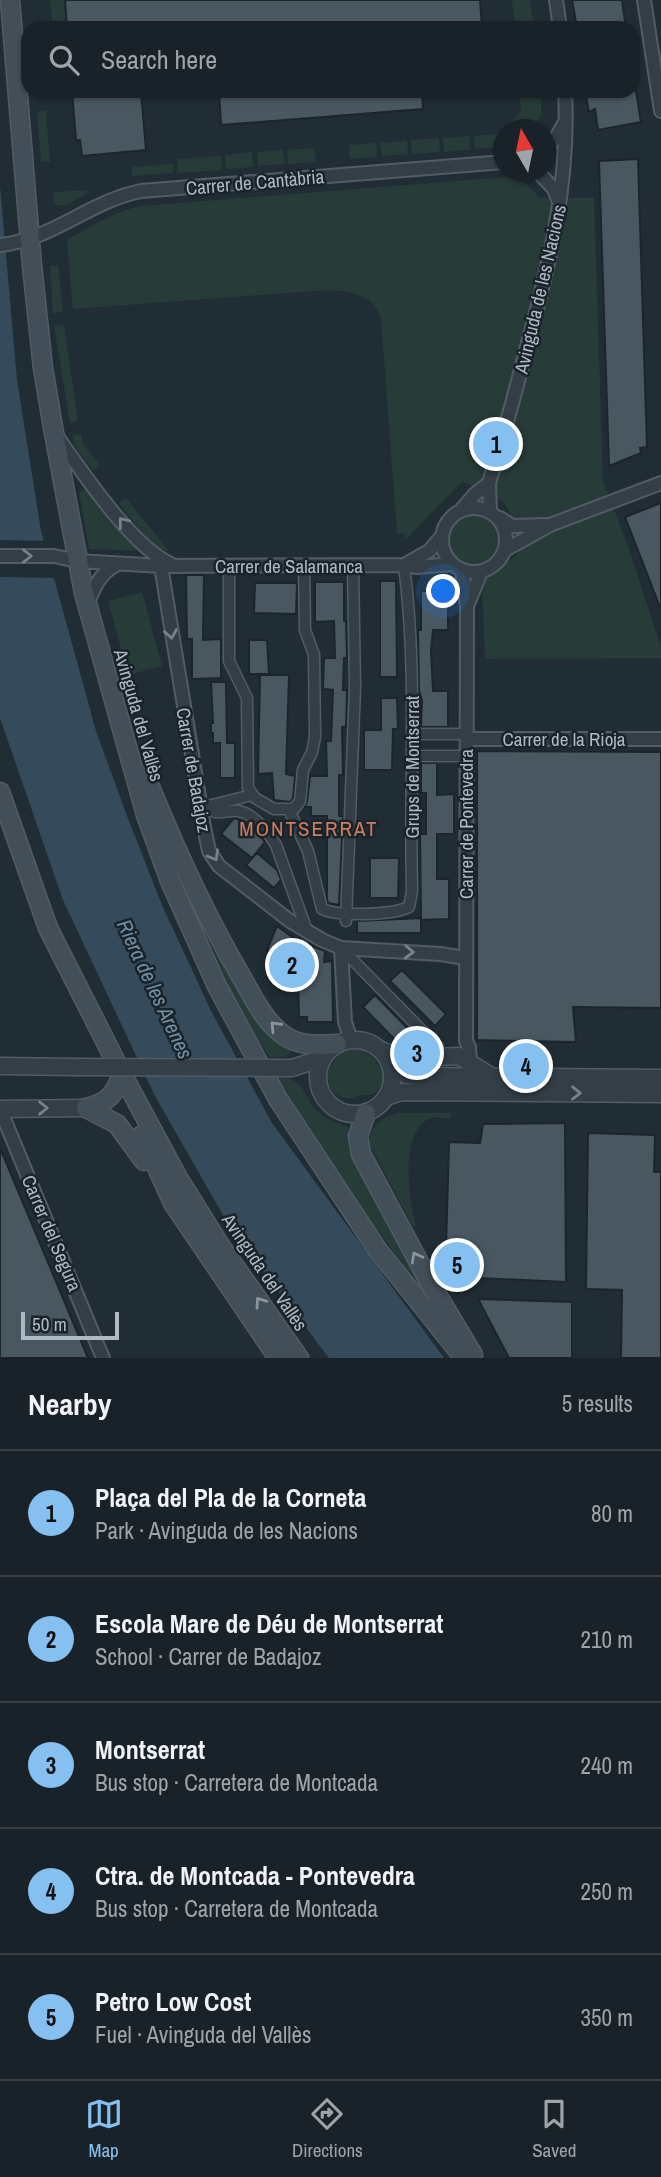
<!DOCTYPE html>
<html lang="en">
<head>
<meta charset="utf-8">
<style>
	body { margin:0; font-family:"Archivo Narrow",sans-serif; background:#262f34; color:#f1f3f6 }
	.compass { position:absolute; left:493px; top:119px; width:63px; height:63px; border-radius:50%; background:#192228; box-shadow:0 2px 5px #0004; rotate:351deg }
	.scale { position:absolute; left:21px; bottom:18px; width:98px; box-sizing:border-box; padding-left:7px; border:4px solid #aeb9c3; border-top:0; font-size:19px; line-height:24px; white-space:nowrap; color:#aeb9c3; -webkit-text-stroke:5px #1a232a; paint-order:stroke }
	.you { position:absolute; left:444px; top:592px; width:24px; height:24px; margin:-18px; border:5px solid #fff; border-radius:50%; background:#1a73e8; box-shadow:0 0 0 10px #1a73e833 }
	.badge { display:grid; place-items:center; width:46px; height:46px; border-radius:50%; background:#85c0f0; color:#111; font-size:23px; font-weight:700 }
	.pin { position:absolute; translate:-50% -50%; border:4px solid #fff; box-shadow:0 2px 7px #0006 }
	.list { margin:0; padding:0; list-style:none }
	h2 { display:flex; justify-content:space-between; align-items:center; height:91px; margin:0; padding:0 28px; font-size:30px }
	h2 small { font-size:23px; font-weight:400; color:#9fa4a8 }
	.list li { display:grid; grid-template-columns:46px 1fr auto; gap:21px; align-items:center; box-sizing:border-box; height:126px; padding:0 28px; border-top:2px solid #373f45 }
	.list b { display:block; font-size:26px; white-space:nowrap }
	.list p { margin:0; font-size:23px; white-space:nowrap; color:#9fa4a8 }
	.list em { font-size:23px; font-style:normal; color:#9fa4a8 }
	.icon { flex:none; width:38px; height:38px; fill:none; stroke:currentColor; stroke-width:2; stroke-linecap:round; stroke-linejoin:round }
	.map { position:relative; flex:none; width:661px; height:1358px; overflow:hidden }
	.search { position:absolute; background:#192228; box-shadow:0 2px 5px #0004; left:21px; right:21px; top:21px; height:77px; display:flex; align-items:center; gap:18px; box-sizing:border-box; padding:0 24px; border-radius:21px; color:#9fa4a8; font-size:26px }
	.sheet { height:721px; background:#192228 }
	nav { display:flex; justify-content:space-around; align-items:center; box-sizing:border-box; height:98px; border-top:2px solid #373f45; background:#192228; font-size:19px; color:#9fa4a8 }
	nav a { display:grid; justify-items:center; gap:4px }
	nav .on { color:#85c0f0 }
	.map>svg:first-child { display:block }
	.green { fill:#273b38 }
	.water { fill:#354b5b }
	.pier { fill:#212d35 }
	.building { fill:#495761; stroke:#1c252c; stroke-width:2 }
	.lines { fill:none; stroke-linecap:round; stroke-linejoin:round }
	.pedestrian-casing { stroke:#515c64; stroke-width:13 }
	.minor-casing { stroke:#515c64; stroke-width:16 }
	.tertiary-casing { stroke:#515c64; stroke-width:19 }
	.secondary-casing { stroke:#515c64; stroke-width:21 }
	.pedestrian { stroke:#343e46; stroke-width:10 }
	.minor { stroke:#343e46; stroke-width:12 }
	.tertiary { stroke:#343e46; stroke-width:16 }
	.secondary { stroke:#424e58; stroke-width:18 }
	.tertiary-bridge-casing { stroke:#515c64; stroke-width:19; stroke-linecap:butt }
	.tertiary-bridge { stroke:#343e46; stroke-width:16 }
	.oneway { stroke:#77828b }
	.oneway2 { stroke:#88949e }
	.labels { text-anchor:middle; dominant-baseline:central; stroke-width:5; stroke-linejoin:round; paint-order:stroke }
	.street-label { font-size:19px; fill:#aeb9c3; stroke:#1a232a }
	.neighbourhood-label { font-size:21px; letter-spacing:2px; fill:#cc7d60; stroke:#1a232a }
	.water-label { font-size:21px; font-style:italic; fill:#708fa5; stroke:#1a232a }
</style>
</head>
<body>
<div class="map">
<svg width="661" height="1358" viewBox="0 0 661 1358">
	<rect width="100%" height="100%" fill="#212d35"/>
	<path class="green" d="M50 0H65L67 28H53Z
		M512 0H530L534 28H515Z
		M519 91H541V115L530 129H507L506 127 521 111Z
		M40 111H46L50 162H41L37 114Z
		M502 133 503 147 475 149 474 136Z
		M469 136 470 150 444 152 443 138Z
		M439 138 440 152 412 154 411 140Z
		M407 141 408 154 382 156 380 143Z
		M376 143 377 157 350 159 349 145Z
		M314 148 316 162 288 164 287 150Z
		M283 150 285 164 258 166 257 152Z
		M252 152 253 167 226 169 225 155Z
		M221 156 222 170 178 173 177 159Z
		M173 164V173L132 176V167Z
		M518 176 540 198H594L603 481 629 549 661 647V658L485 659 482 582 518 554C511 503 511 500 462 482L405 540V534H397L381 318C372 293 351 292 328 290L73 309 67 240C91 226 113 212 141 206Z
		M87 190 88 193 67 205H55L53 193 56 192Z
		M58 265 63 312 53 313 50 266Z
		M64 325 78 421 70 423 54 326Z
		M81 434 83 444 100 465 93 471 76 448 72 435Z
		M89 488 138 549 139 551 89 549 79 492Z
		M126 498 170 552 153 547 119 503Z
		M449 539a26 26 0 1 1 52 0a26 26 0 1 1-52 0Z
		M142 592 162 666 128 675 108 601Z
		M199 917 213 941 293 1049 286 1057H270C238 1016 220 963 199 917Z
		M354 1049C380 1051 394 1087 371 1095 368 1096 364 1095 360 1095 355 1096 351 1100 345 1098 316 1092 327 1052 354 1049Z
		M277 1074C311 1084 299 1092 317 1111 326 1120 337 1122 348 1127L350 1147 354 1148 437 1309C379 1233 322 1158 277 1074Z
		M397 1113H453L449 1119C444 1118 437 1117 432 1118 398 1127 409 1203 416 1226L413 1227 370 1145C369 1127 380 1118 397 1113Z"/>
	<path class="water" d="M0 186 17 380 41 531 96 731 127 816 162 905 211 1011 272 1123 444 1358H329L231 1229 155 1096 63 900 0 718Z"/>
	<path class="pier" d="M0 540 48 541 59 578 0 577Z"/>
	<path class="building" d="M65 0H480L482 28H67Z
		M572 0H622L626 28H577Z
		M72 91H141L146 150 82 156 80 140H76Z
		M219 91H422L423 109 221 125Z
		M585 91H636L641 122 598 130 595 109 589 112Z
		M638 159 647 447 640 448 641 453 609 466 599 161Z
		M661 503V607H660L625 517Z
		M186 575H204L203 640 221 639V678L192 679V639H187Z
		M380 581H396L397 677H380Z
		M315 582H344V621H346L347 658H344L343 690H347L346 727H342L343 775H339V816H343L339 905 328 903 327 899V816H311V807H305L307 802 310 776H327L326 741H331L333 690 323 689 324 658H335L334 621 315 622Z
		M255 583H297L296 614 254 613Z
		M421 591H448V630H433L431 650 433 691H448V727H421L422 700 419 691 418 630H421Z
		M249 640H267L269 674H249Z
		M260 675H289L286 774 295 776 293 798 290 802 274 800 272 773 258 774Z
		M211 682H226L227 743H235V778H220V743H213V733H211V723H213Z
		M381 698H397L398 729H393L392 770H364V730H381Z
		M477 751 661 752V1008L573 1007 576 1042 477 1040Z
		M421 763H437V795L454 794V834H437V879H449V919L421 920V933H357V921L421 918 420 834H426V793H421Z
		M234 818 251 825 265 842 252 858 221 834Z
		M257 853 277 870 281 880 274 888 246 865Z
		M370 858H399L398 898H370Z
		M277 926 295 939 325 951 324 962 332 961 333 1022H307V1017H299L298 976 279 969 284 957 267 950Z
		M402 970 446 1014 435 1026 390 981Z
		M375 995 419 1040 411 1047H402L363 1007Z
		M565 1123 566 1282 478 1278V1251L446 1248 449 1142 480 1143 483 1124Z
		M588 1133 655 1135 654 1172H661V1358H621L622 1290 586 1289Z
		M0 1148 88 1358H0Z
		M478 1299 572 1302V1358H509Z"/>
	<g class="lines">
		<g class="pedestrian-casing">
			<path id="pedestrian" d="M229 566V661L247 698 248 788 255 798 274 809H294L300 801 303 770 312 752 315 737 314 655 305 630 304 566
				M412 734H467
				M413 756H466
				M211 805 215 812C223 813 230 810 238 811 255 814 268 832 276 845L307 931
				M208 806 252 795
				M289 810 308 851 322 909C340 917 392 915 409 907L412 891C409 782 418 673 404 565
				M346 921 355 687 353 566
				M341 948 438 1047"/>
		</g>
		<g class="minor-casing">
			<path id="minor" d="M556 0 560 28
				M644 0 661 111
				M546 148 556 138 565 122
				M538 172 554 189 559 202
				M0 245C52 240 90 201 141 191L504 162
				M58 438C83 473 133 548 171 564
				M442 540a32 32 0 1 1 64 0a32 32 0 1 1-64 0Z
				M462 509 475 494 489 483
				M490 511 489 483C502 441 514 398 525 354 549 266 570 184 565 91
				M500 518 512 526 546 525
				M505 550 550 525 661 483
				M0 556H54L78 561 161 566 404 565 417 567 452 564
				M404 565 429 551 442 536
				M161 566 204 827 209 851 219 866 290 921 322 940 341 948 440 954 466 958
				M462 570 467 606 466 1041 469 1047 470 1062
				M87 605C94 588 99 574 116 565
				M467 606 481 572
				M467 739H661
				M341 948 345 1022 351 1040
				M0 1109 103 1358"/>
		</g>
		<g class="tertiary-casing">
			<path id="tertiary" d="M318 1077a37 37 0 1 1 74 0a37 37 0 1 1-74 0Z
				M381 1050 398 1057 409 1058 459 1056 491 1076
				M0 1066 77 1067
				M391 1066 406 1075 417 1076 661 1078
				M292 1068 323 1058
				M386 1097 402 1092 661 1094
				M0 1109 86 1108"/>
		</g>
		<g class="secondary-casing">
			<path id="secondary" d="M10 0 32 266 43 368 54 433 84 593 146 815 170 881 217 986 278 1099 377 1249 464 1358
				M141 776 150 787C177 853 205 915 241 976 253 997 265 1023 285 1036 302 1047 319 1045 337 1044
				M0 792 48 928 122 1074 178 1178 221 1247 299 1358
				M86 1108 117 1124 144 1161
				M86 1108C108 1103 115 1094 122 1074
				M366 1113 358 1136 361 1154 430 1283 473 1355
				M142 1135 173 1203 278 1358"/>
		</g>
		<use href="#pedestrian" class="pedestrian"/>
		<use href="#minor" class="minor"/>
		<use href="#tertiary" class="tertiary"/>
		<use href="#secondary" class="secondary"/>
		<g class="tertiary-bridge-casing">
			<path id="tertiary-bridge" d="M77 1067 292 1068"/>
		</g>
		<use href="#tertiary-bridge" class="tertiary-bridge"/>
	</g>
	<defs><path id="oneway-chevron" d="M-2-3.5L2.5 0L-2 3.5" fill="none" stroke-width="1.6" stroke-linecap="round" stroke-linejoin="round" transform="scale(1.75)"/></defs>
	<g class="oneway">
		<use href="#oneway-chevron" transform="translate(123 522) rotate(-128)"/>
		<use href="#oneway-chevron" transform="translate(27 556)"/>
		<use href="#oneway-chevron" transform="translate(171 634) rotate(80)"/>
		<use href="#oneway-chevron" transform="translate(214 856) rotate(60)"/>
		<use href="#oneway-chevron" transform="translate(409 952) rotate(2)"/>
		<use href="#oneway-chevron" transform="translate(576 1093) rotate(1)"/>
		<use href="#oneway-chevron" transform="translate(43 1108)"/>
	</g>
	<g class="oneway2">
		<use href="#oneway-chevron" transform="translate(275 1026) rotate(-134)"/>
		<use href="#oneway-chevron" transform="translate(416 1257) rotate(-118)"/>
		<use href="#oneway-chevron" transform="translate(260 1302) rotate(-125)"/>
	</g>
	<g class="labels">
		<g class="street-label">
			<text transform="translate(255 182) rotate(-5)">Carrer de Cantàbria</text>
			<text transform="translate(540 289) rotate(-77)">Avinguda de les Nacions</text>
			<text x="289" y="566">Carrer de Salamanca</text>
			<text transform="translate(139 715) rotate(74)">Avinguda del Vallès</text>
			<text x="564" y="739">Carrer de la Rioja</text>
			<text transform="translate(412 767) rotate(-90)">Grups de Montserrat</text>
			<text transform="translate(194 770) rotate(80)">Carrer de Badajoz</text>
			<text transform="translate(466 824) rotate(-90)">Carrer de Pontevedra</text>
			<text transform="translate(52 1233) rotate(67)">Carrer del Segura</text>
			<text transform="translate(265 1272) rotate(56)">Avinguda del Vallès</text>
		</g>
		<g class="neighbourhood-label">
			<text x="309" y="828">MONTSERRAT</text>
		</g>
		<g class="water-label">
			<text transform="translate(155 989) rotate(65)">Riera de les Arenes</text>
		</g>
	</g>
</svg>
<svg class="compass" viewBox="-18 -18 36 36"><path d="M0-13l5 13h-10z" fill="#e53935"/><path d="M0 13l5-13h-10z" fill="#9fa4a8"/></svg>
<div class="scale">50 m</div>
<div class="you"></div>
<div class="pin badge" style="left:496px;top:444px">1</div>
<div class="pin badge" style="left:292px;top:965px">2</div>
<div class="pin badge" style="left:417px;top:1053px">3</div>
<div class="pin badge" style="left:526px;top:1066px">4</div>
<div class="pin badge" style="left:457px;top:1265px">5</div>
<div class="search"><svg class="icon" aria-label="search" viewBox="0 0 24 24"><circle cx="10" cy="10" r="6"/><path d="M15 15l6 6"/></svg>Search here</div>
</div>
<section class="sheet">
<h2>Nearby<small>5 results</small></h2>
<ul class="list">
<li><span class="badge">1</span><div><b>Plaça del Pla de la Corneta</b><p>Park · Avinguda de les Nacions</p></div><em>80 m</em></li>
<li><span class="badge">2</span><div><b>Escola Mare de Déu de Montserrat</b><p>School · Carrer de Badajoz</p></div><em>210 m</em></li>
<li><span class="badge">3</span><div><b>Montserrat</b><p>Bus stop · Carretera de Montcada</p></div><em>240 m</em></li>
<li><span class="badge">4</span><div><b>Ctra. de Montcada - Pontevedra</b><p>Bus stop · Carretera de Montcada</p></div><em>250 m</em></li>
<li><span class="badge">5</span><div><b>Petro Low Cost</b><p>Fuel · Avinguda del Vallès</p></div><em>350 m</em></li>
</ul>
</section>
<nav>
<a class="on"><svg class="icon" aria-label="map" viewBox="0 0 24 24"><path d="M3 6l6-2 6 2 6-2v14l-6 2-6-2-6 2zM9 4v14M15 6v14"/></svg>Map</a>
<a><svg class="icon" aria-label="directions" viewBox="0 0 24 24"><path d="M12 3l9 9-9 9-9-9zM9 14v-3h6M13 9l2 2-2 2"/></svg>Directions</a>
<a><svg class="icon" aria-label="saved" viewBox="0 0 24 24"><path d="M7 4h10v16l-5-4-5 4z"/></svg>Saved</a>
</nav>
</body>
</html>
